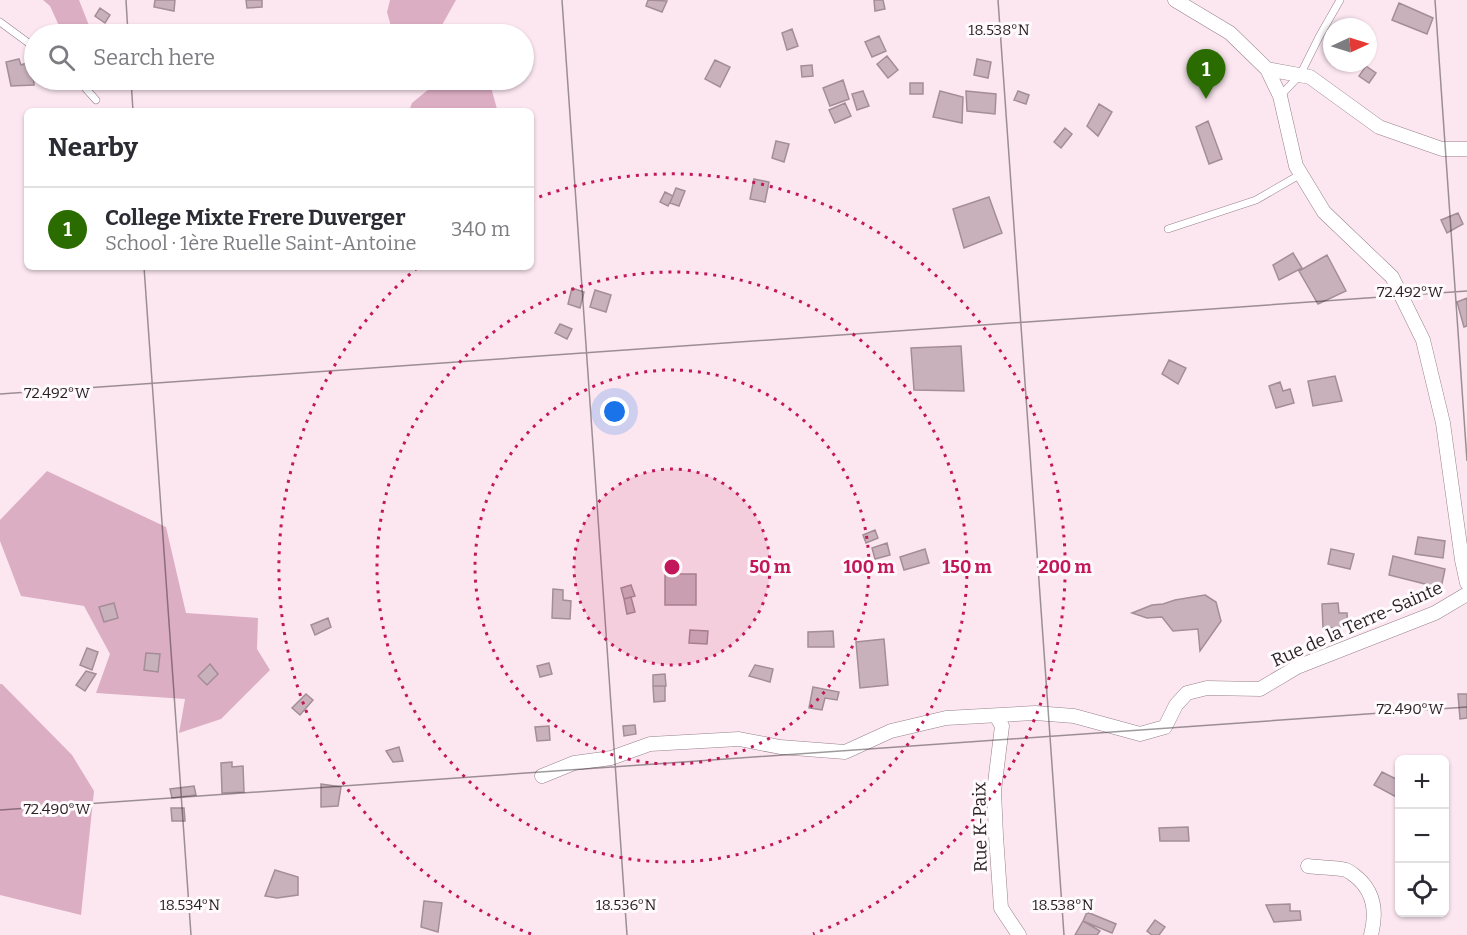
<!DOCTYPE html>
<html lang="en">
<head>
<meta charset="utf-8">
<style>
	body { margin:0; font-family:Bitter,serif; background:#f7f7f7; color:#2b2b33 }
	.controls { position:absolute; right:18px; bottom:18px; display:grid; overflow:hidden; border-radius:9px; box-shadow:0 2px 4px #0004 }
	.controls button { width:54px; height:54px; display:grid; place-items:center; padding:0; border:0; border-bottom:2px solid #e1e1e2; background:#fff; color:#2b2b33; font:30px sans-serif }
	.compass { position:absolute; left:1323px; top:18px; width:54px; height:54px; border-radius:50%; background:#fff; box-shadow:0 2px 4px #0004; rotate:86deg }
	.you { position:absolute; left:615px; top:412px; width:21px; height:21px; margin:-15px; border:4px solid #fff; border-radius:50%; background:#1a73e8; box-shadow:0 0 0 9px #1a73e833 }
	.badge { display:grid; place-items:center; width:39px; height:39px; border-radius:50%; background:#2b6c01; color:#fff; font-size:20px; font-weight:700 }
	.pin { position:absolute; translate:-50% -50px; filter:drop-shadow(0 2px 3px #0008) }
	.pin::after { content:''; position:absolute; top:32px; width:21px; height:18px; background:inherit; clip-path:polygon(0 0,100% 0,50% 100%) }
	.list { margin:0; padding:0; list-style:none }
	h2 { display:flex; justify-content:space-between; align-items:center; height:78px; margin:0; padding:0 24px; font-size:26px }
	h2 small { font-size:20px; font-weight:400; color:#7c7c81 }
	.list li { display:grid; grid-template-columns:39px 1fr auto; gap:18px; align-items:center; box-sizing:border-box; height:84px; padding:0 24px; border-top:2px solid #e1e1e2 }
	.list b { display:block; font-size:22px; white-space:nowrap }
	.list p { margin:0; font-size:20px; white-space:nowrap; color:#7c7c81 }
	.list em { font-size:20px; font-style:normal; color:#7c7c81 }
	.icon { flex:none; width:33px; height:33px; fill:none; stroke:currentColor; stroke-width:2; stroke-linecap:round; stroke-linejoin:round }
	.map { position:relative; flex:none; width:1467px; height:935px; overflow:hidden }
	.search { position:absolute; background:#fff; box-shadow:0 2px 4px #0004; left:24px; top:24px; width:510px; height:66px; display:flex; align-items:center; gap:15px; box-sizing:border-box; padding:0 21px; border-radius:33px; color:#7c7c81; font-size:22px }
	.panel { position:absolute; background:#fff; box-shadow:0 2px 4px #0004; left:24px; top:108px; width:510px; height:162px; border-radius:9px }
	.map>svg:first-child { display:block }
	.forest { fill:#dcaec4 }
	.building { fill:#c9b1bc; stroke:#a48d97; stroke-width:1.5 }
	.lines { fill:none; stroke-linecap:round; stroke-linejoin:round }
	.lane-casing { stroke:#97808b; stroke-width:8 }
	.street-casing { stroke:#97808b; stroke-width:15 }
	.lane { stroke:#fff; stroke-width:7 }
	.street { stroke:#fff; stroke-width:14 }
	.ticks { fill:none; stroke:#281f23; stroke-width:1.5; stroke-opacity:0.45 }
	.ring { fill:none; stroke:#c2185b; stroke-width:3; stroke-dasharray:3 6 }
	.labels { text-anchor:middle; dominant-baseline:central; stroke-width:6; stroke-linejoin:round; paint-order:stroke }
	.street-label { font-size:18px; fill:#281f23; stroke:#fffafc }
	.ticks-label { font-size:15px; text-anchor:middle; fill:#281f23; stroke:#fffafc; stroke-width:6; stroke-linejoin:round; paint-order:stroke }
	.centre { fill:#c2185b; stroke:#fffafc; stroke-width:3 }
	.ring-label { font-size:18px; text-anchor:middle; font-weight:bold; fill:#c2185b; stroke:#fffafc; stroke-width:6; stroke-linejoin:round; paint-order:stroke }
</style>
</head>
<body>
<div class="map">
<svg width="1467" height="935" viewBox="0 0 1467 935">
	<rect width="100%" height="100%" fill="#fce7f1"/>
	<path class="forest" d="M43 0H79L90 28 80 34H72L60 28 50 6Z
		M390 0H456L437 34H393L387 12Z
		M437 80H489L497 109H470L469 111H409L412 103 435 84Z
		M47 471 166 527 186 613 258 618 257 649 270 670 221 719 179 733 185 699 96 693 110 654 84 606 21 596 0 541V520Z
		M0 684H2L72 755 94 791 81 915 0 895Z"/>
	<path class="building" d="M155 0H175L174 11 154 7Z
		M246 0H262V7L247 8Z
		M648 0 667 1 662 12 646 6Z
		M874 0H883L885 9 875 11Z
		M1399 3 1433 18 1427 34 1392 20Z
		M100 8 110 15 105 23 95 16Z
		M792 29 798 46 787 50 782 33Z
		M879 36 886 51 872 57 865 42Z
		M887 56 898 70 888 78 877 64Z
		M19 59 21 65 32 61 34 85 11 86 6 62Z
		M977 59 991 62 988 78 974 75Z
		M715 60 730 67 720 87 705 79Z
		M812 65 813 76 802 77 801 66Z
		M1366 66 1376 73 1369 83 1359 76Z
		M843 80 849 99 830 106 823 88Z
		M910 83H923V94H910Z
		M863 91 869 106 857 110 852 94Z
		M940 91 963 97 962 123 933 117Z
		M966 91 996 94 995 114 967 111Z
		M1018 91 1029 95 1026 104 1014 100Z
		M845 103 851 116 835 123 829 110Z
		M1099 104 1112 112 1098 136 1087 126Z
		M1208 121 1222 159 1209 164 1196 127Z
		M1065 128 1072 134 1061 148 1054 142Z
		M776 141 789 144 784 162 772 158Z
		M754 179 769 182 765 202 750 199Z
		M676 188 685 191 679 206 670 203Z
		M665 192 673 196 668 206 660 202Z
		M989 197 1002 233 964 248 953 209Z
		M1458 213 1463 224 1447 233 1441 220Z
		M1293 253 1302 268 1279 280 1273 265Z
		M1327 255 1346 291 1318 304 1299 271Z
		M572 288 584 292 580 308 568 304Z
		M595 290 611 295 606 312 590 307Z
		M1467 298V326L1464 327 1457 302Z
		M560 324 572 329 567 339 555 333Z
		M961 346 964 391 914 390 911 348Z
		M1169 360 1186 368 1178 384 1162 374Z
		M1335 376 1342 401 1313 406 1308 381Z
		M1280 382 1283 391 1290 389 1294 403 1276 408 1269 386Z
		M875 530 878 538 866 543 863 535Z
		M1418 537 1445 541 1443 558 1415 554Z
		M887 543 890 555 875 559 872 548Z
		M925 549 929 563 904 570 900 557Z
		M1331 549 1354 554 1350 569 1328 564Z
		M1393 556 1445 569 1441 588 1389 575Z
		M665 574H696V605H665Z
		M631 585 635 596 624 599 621 588Z
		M553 589 563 590V600L571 601 570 619 552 618Z
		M1205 595 1216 602 1221 621 1200 651 1198 629 1173 631 1162 617 1147 618 1132 613 1152 605 1163 604 1175 600Z
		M631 597 635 612 627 614 624 599Z
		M114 603 118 618 104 622 99 607Z
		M1338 603 1339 613H1347L1348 627 1323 628 1322 604Z
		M328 618 331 627 315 635 311 625Z
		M690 630 708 631 707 644 689 643Z
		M833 631 834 647H808V632Z
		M884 639 888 685 860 688 856 642Z
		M87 648 98 652 92 670 80 665Z
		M146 653 160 654 158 672 144 670Z
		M549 663 552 674 540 677 537 666Z
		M210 664 218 674 207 685 198 676Z
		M755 665 773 669 770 682 749 676Z
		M86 671 96 674 85 691 76 685Z
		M665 674 666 686H653V675Z
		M653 686H665V701L654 702Z
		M813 687 839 692 837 700 825 698 822 710 809 708Z
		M306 694 313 700 300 715 292 708Z
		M1458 694H1467V718L1460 719Z
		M635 725 636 734 624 736 623 726Z
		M549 726 550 740 537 741 535 727Z
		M399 747 403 761 393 762 386 751Z
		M232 762V767L243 766 244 792 222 793 221 763Z
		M1382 772 1400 781V799L1374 785Z
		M321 784 341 787 338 806 321 807Z
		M194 786 196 795 172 798 170 789Z
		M171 808H184L185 821H172Z
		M1188 827 1189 841H1160L1159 828Z
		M275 870 298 877V895L277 898 265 896Z
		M424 901 442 903 438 932 421 927Z
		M1290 904V911H1300L1301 920 1274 922 1266 905Z
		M1087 912 1116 924 1112 933 1083 921Z
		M1155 920 1165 927 1159 935H1152L1147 931Z
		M1083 921 1100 931 1097 935H1075Z"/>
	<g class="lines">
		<g class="lane-casing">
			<path id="lane" d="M0 22 34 47
				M78 80 96 100
				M1280 96 1300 75 1319 37 1340 0
				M1168 229 1256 200 1301 174"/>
		</g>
		<g class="street-casing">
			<path id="street" d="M1175 0 1230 33 1267 69 1280 96 1296 166 1324 212 1392 277 1423 340 1443 423 1462 560 1467 583
				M1267 69 1310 77 1379 127 1442 149H1467
				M996 716 1002 726 994 791 996 836 1001 908 1019 935
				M542 776 574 763 611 758 650 744 739 739 780 747 845 752 891 731 946 718 1035 713 1074 716 1140 734 1165 727 1176 705 1187 693 1207 688 1260 689 1297 667 1435 613 1467 594
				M1308 866C1320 868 1334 867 1346 870 1349 871 1351 873 1354 875 1374 890 1377 912 1371 935"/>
		</g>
		<use href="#lane" class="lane"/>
		<use href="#street" class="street"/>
	</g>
	<path class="ticks" d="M126 0 128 34M562 0 627 935M998 0 1064 935M1435 0 1467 461M131 80 133 111M144 267 191 935M0 394 1467 291M0 810 1467 707"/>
	<circle cx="672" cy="567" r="98" fill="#c2185b" fill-opacity=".12"/>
	<g class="ring">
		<circle cx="672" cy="567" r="98"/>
		<circle cx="672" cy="567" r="197"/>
		<circle cx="672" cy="567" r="295"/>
		<path d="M531 934A393 393 0 0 1 417 268M531 200A393 393 0 1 1 813 934"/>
	</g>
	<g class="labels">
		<g class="street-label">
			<text transform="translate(1357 624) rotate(-24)">Rue de la Terre-Sainte</text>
			<text transform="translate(980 827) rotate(-91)">Rue K-Paix</text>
		</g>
	</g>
	<g class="ticks-label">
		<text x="999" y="35">18.538°N</text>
		<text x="1410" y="297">72.492°W</text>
		<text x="57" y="398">72.492°W</text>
		<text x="1410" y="714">72.490°W</text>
		<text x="57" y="814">72.490°W</text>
		<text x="190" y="910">18.534°N</text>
		<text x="626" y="910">18.536°N</text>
		<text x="1063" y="910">18.538°N</text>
	</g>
	<circle cx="672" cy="567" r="9" class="centre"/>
	<g class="ring-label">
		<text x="770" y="573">50 m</text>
		<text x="869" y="573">100 m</text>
		<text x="967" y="573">150 m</text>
		<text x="1065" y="573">200 m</text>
	</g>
</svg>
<div class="controls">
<button>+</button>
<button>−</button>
<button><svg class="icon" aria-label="locate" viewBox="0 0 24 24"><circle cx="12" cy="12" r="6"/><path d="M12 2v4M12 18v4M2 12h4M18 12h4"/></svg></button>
</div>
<svg class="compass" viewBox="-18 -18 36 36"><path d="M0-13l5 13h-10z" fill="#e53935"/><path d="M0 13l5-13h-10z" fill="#7c7c81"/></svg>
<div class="you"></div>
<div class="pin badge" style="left:1206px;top:99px">1</div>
<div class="search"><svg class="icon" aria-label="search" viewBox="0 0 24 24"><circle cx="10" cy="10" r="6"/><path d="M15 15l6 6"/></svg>Search here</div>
<section class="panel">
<h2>Nearby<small></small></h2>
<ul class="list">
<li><span class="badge">1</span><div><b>College Mixte Frere Duverger</b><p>School · 1ère Ruelle Saint-Antoine</p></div><em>340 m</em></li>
</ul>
</section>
</div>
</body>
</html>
